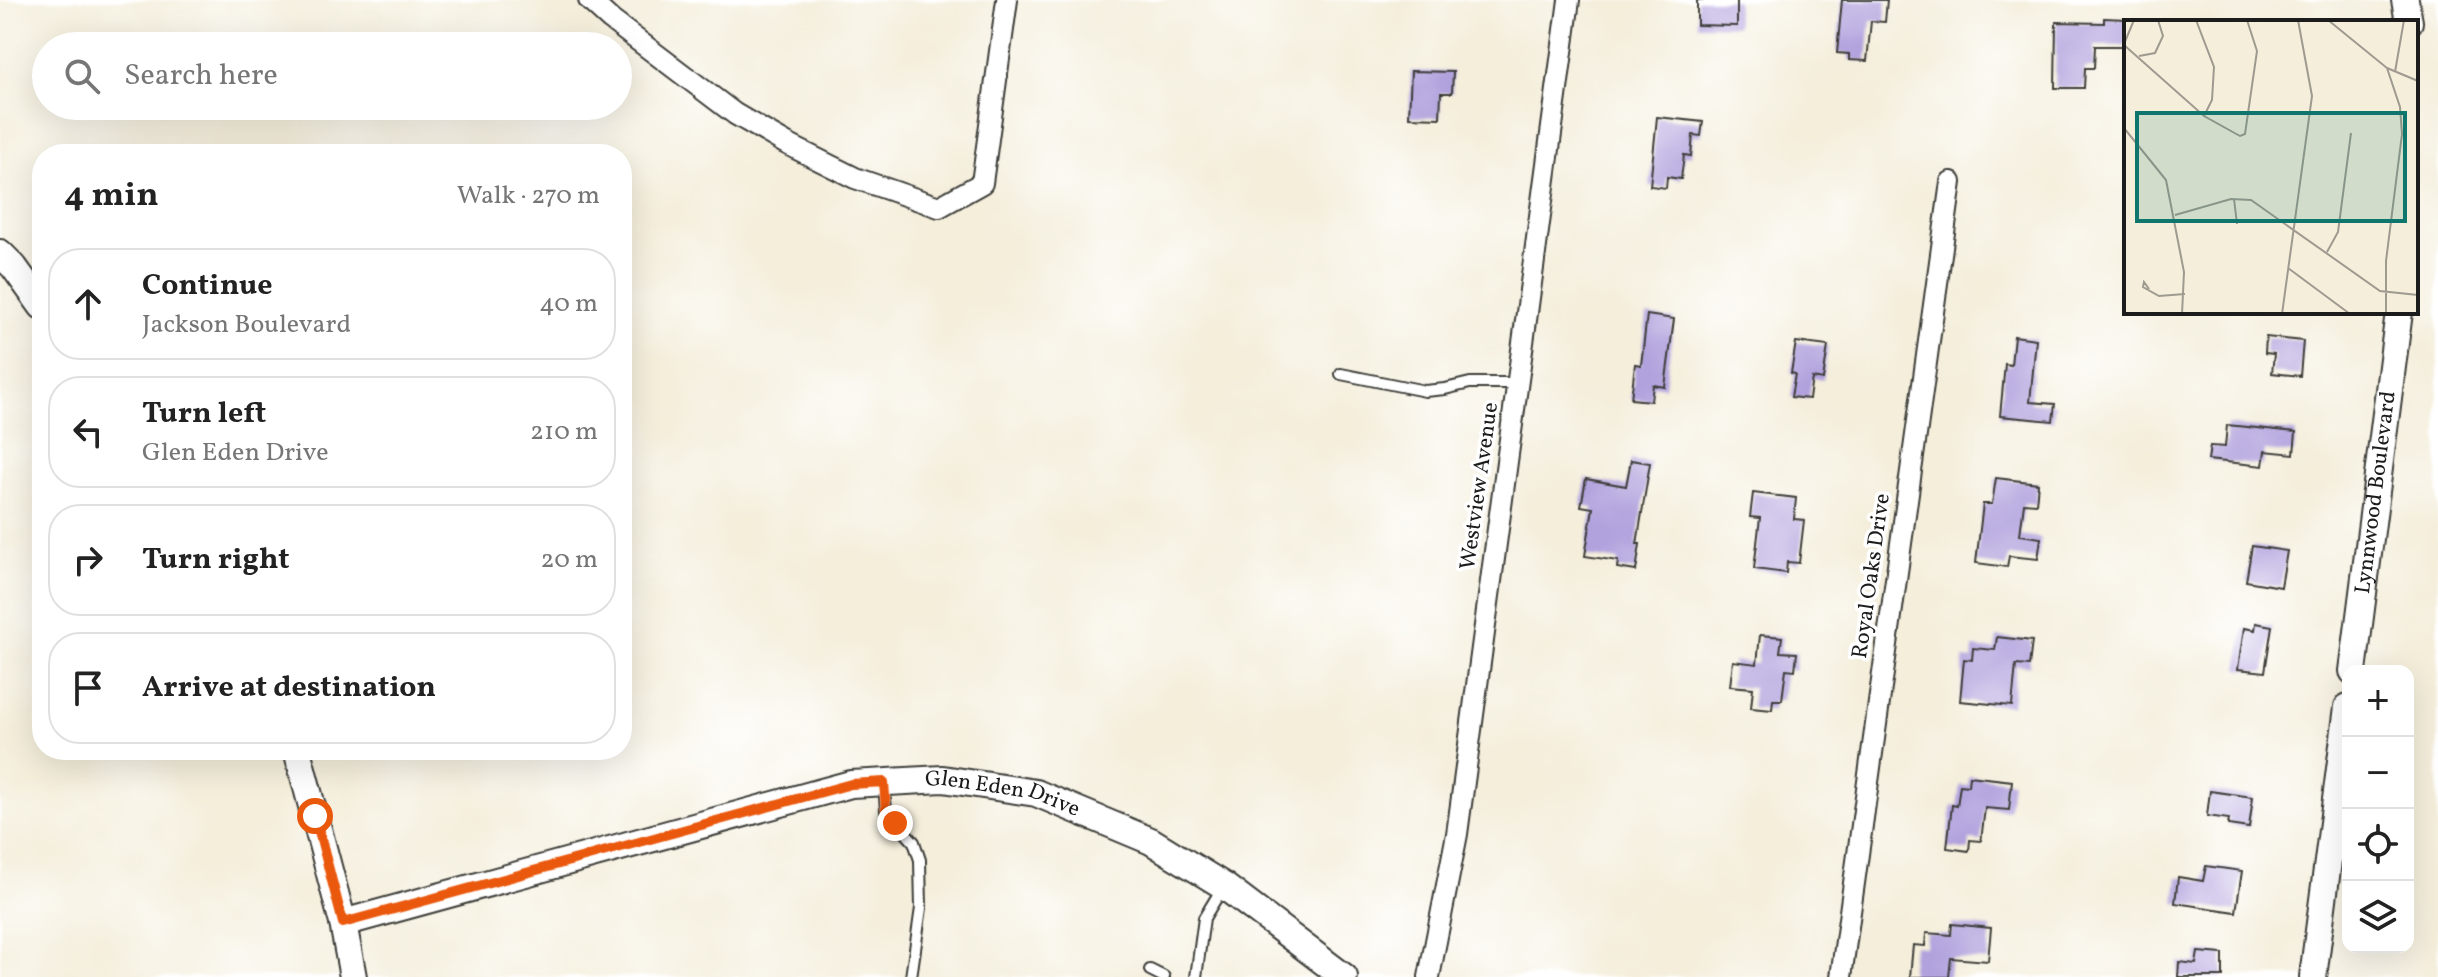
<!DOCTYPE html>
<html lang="en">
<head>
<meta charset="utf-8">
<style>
	body { margin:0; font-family:Vollkorn,serif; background:#f2f2f2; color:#222 }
	.controls { position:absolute; right:24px; bottom:24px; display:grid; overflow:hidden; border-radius:16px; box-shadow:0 8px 32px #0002 }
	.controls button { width:72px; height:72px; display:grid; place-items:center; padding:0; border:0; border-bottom:2px solid #e0e0e0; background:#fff; color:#222; font:40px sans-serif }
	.stop { position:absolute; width:24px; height:24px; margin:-18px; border:6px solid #ea580c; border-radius:50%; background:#fff }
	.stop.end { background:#ea580c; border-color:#fff; box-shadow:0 2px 8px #0008 }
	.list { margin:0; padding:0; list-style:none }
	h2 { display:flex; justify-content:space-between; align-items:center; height:104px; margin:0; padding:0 32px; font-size:34px }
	h2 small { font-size:26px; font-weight:400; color:#767676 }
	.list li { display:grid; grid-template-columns:52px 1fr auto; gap:24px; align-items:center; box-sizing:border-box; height:112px; margin:0 16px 16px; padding:0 16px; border:2px solid #e0e0e0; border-radius:32px }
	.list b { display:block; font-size:30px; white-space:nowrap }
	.list p { margin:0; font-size:26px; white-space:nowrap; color:#767676 }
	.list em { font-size:26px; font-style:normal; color:#767676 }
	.icon { flex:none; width:44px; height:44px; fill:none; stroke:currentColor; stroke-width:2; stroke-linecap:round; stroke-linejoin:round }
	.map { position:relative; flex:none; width:2438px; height:977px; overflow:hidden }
	.search { position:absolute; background:#fff; box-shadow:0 8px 32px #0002; left:32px; top:32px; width:600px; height:88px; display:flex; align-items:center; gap:20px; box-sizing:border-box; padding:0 28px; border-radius:44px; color:#767676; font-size:30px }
	.panel { position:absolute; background:#fff; box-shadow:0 8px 32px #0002; left:32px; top:144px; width:600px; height:616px; border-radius:32px }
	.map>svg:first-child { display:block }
	.building { fill:#b1a1dd }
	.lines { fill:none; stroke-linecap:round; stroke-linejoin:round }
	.service-casing { stroke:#3c3c39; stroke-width:14 }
	.minor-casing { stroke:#3c3c39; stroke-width:24 }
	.tertiary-casing { stroke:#3c3c39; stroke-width:30 }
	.service { stroke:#fff; stroke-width:10 }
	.minor { stroke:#fff; stroke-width:20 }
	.tertiary { stroke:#fff; stroke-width:26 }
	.route { stroke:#ea580c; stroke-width:10 }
	.labels { text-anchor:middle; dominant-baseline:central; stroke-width:7; stroke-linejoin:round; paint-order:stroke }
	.street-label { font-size:22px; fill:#1c1c1c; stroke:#fff }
	.inset-road { fill:none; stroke:#9e9a8f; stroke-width:2 }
	.view { fill:#0f766e; fill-opacity:0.15; stroke:#0f766e; stroke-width:4 }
	.inset-edge { fill:none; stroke:#1c1c1c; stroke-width:4 }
</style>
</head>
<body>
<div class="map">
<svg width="2438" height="977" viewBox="0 0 2438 977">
	<rect width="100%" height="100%" fill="#fff"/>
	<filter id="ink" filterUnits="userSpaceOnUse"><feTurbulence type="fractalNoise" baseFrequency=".0125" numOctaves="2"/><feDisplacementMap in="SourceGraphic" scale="16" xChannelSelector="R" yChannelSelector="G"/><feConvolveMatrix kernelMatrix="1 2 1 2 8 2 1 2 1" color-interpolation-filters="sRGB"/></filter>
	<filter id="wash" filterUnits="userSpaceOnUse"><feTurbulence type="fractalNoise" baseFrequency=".006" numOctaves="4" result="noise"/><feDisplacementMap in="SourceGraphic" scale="32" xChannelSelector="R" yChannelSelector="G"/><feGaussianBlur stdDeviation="1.8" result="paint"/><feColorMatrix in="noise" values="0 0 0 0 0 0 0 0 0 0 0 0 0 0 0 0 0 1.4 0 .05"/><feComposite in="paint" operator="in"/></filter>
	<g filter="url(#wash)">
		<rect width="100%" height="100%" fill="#f4eedb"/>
		<g id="blocks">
			<path class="building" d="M1697 0H1737V26L1697 25Z
				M1842 0H1887L1885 22 1871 21 1867 61 1849 60V54L1837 53Z
				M2104 18 2126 19V46H2095L2094 68H2085L2084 88H2055L2056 22 2104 23Z
				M1411 71 1453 72 1452 93H1441L1440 118 1409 117Z
				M1657 117 1703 122 1701 136 1693 135 1691 156 1684 155 1681 179 1667 177 1666 188 1650 186Z
				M1647 315 1674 319 1665 387 1653 385 1651 401 1631 399 1635 364 1641 365Z
				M2014 336 2036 339 2030 402 2055 404 2053 421 2000 416 2005 364 2011 365Z
				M2266 337 2303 341 2300 376 2272 373 2274 354 2265 353Z
				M1796 342 1828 346 1823 380 1812 378 1809 399 1791 397 1795 374 1791 373Z
				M2227 425 2296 432 2294 454 2265 451 2263 466 2208 460 2210 446 2225 447Z
				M1631 460 1650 463 1637 544H1640L1636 571 1617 568 1618 561 1585 556 1593 508 1581 506 1586 479 1626 486Z
				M1996 478 2038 483 2036 504 2024 503 2020 535 2041 538 2038 559 2009 556 2007 567 1976 563 1983 504H1992Z
				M1753 493 1796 498 1794 519 1804 520 1799 563 1787 562 1786 573 1754 569 1760 518 1750 517Z
				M2252 546 2287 551 2281 587 2246 581Z
				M2256 623 2272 626 2265 672 2238 669 2244 628 2255 630Z
				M1760 635 1782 637 1780 652 1797 653 1795 670 1786 669 1782 700H1773L1772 710 1751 708 1753 688 1730 686 1733 661 1757 664Z
				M1997 637 2032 641 2029 666 2016 665 2012 706 1960 701 1964 659 1972 660 1973 648 1995 650Z
				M1969 776 2012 781 2009 810 1985 808 1981 841 1970 840 1969 851 1947 848 1952 805 1957 806 1960 785 1968 786Z
				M2210 791 2253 797 2249 828 2228 825 2229 819 2207 816Z
				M2206 866 2242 871 2236 912 2175 903 2178 877 2203 881Z
				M1952 924 1991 928 1988 961 1951 958 1949 977H1910L1913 945 1925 946 1926 933 1951 935Z
				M2198 952 2223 954V977H2178L2179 962 2196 964Z"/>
		</g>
	</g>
	<g filter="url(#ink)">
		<use href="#blocks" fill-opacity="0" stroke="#3c3c39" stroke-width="2"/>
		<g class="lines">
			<g class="service-casing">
				<path id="service" d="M1341 374 1425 391 1445 389 1470 383H1518
					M884 784 886 811 914 842 920 860 921 908 911 977
					M1150 970 1164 977
					M1196 977 1204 918 1223 887"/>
			</g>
			<g class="minor-casing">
				<path id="minor" d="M589 0 611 20 735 114 785 143 855 178 939 207 982 183 1007 0
					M1429 977 1457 834 1569 0
					M1841 977 1951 182"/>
			</g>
			<g class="tertiary-casing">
				<g id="tertiary">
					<path d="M2405 0 2409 22"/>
					<path d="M0 253 14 267 42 306"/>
					<path id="s1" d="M2353 671 2399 312"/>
					<path d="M297 750 343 923 353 977"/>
					<path id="s2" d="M343 923 851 784 943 779 1036 793 1151 841 1224 886 1344 977"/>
					<path d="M2313 977 2348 707"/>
				</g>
			</g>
			<use href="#service" class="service"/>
			<use href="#minor" class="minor"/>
			<use href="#tertiary" class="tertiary"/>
		</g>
	</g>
	<g class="lines" filter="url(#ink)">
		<path class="route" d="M315 816 343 923 851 784 884 782 886 811 895 823"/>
	</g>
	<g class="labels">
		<g class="street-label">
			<text transform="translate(1480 486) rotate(-82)">Westview Avenue</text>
			<text stroke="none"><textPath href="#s1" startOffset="180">Lynnwood Boulevard</textPath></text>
			<text transform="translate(1872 576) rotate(-82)">Royal Oaks Drive</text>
			<text stroke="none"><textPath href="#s2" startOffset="680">Glen Eden Drive</textPath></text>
		</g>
	</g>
	<g transform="translate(2124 20)">
		<rect width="294" height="294" fill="#f4eedb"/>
		<path class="inset-road" d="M72 0 90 47 88 80 80 96M204 0 263 48 276 87 278 114 262 241V294M0 24 10 0M0 25 80 96 116 116 121 114 133 31 123 0M15 36 31 33 39 16 34 0M263 48 294 61M271 52 280 0M0 108 42 160 60 252 58 294M110 179 113 204M51 195 107 179 127 180 256 271 294 275M203 232 214 212 227 113M164 248 226 294M25 269 20 262 19 267 35 276 61 274M158 294 188 76 174 0"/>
		<path class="view" d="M13 93H281V201H13Z"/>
		<rect width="294" height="294" class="inset-edge"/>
	</g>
</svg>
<div class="controls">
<button>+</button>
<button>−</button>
<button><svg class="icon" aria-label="locate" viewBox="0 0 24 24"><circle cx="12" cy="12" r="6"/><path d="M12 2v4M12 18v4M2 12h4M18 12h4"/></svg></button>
<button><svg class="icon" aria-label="layers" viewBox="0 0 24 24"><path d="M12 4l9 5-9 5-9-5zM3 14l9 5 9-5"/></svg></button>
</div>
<div class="stop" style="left:315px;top:816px"></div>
<div class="stop end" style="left:895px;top:823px"></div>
<div class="search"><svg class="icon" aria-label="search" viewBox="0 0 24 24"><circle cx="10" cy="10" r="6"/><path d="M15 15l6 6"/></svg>Search here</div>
<section class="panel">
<h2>4 min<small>Walk · 270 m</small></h2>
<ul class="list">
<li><svg class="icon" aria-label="ahead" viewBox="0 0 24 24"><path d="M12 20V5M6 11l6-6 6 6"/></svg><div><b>Continue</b><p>Jackson Boulevard</p></div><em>40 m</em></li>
<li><svg class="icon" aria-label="left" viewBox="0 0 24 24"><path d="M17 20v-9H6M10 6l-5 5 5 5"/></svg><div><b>Turn left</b><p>Glen Eden Drive</p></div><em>210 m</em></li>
<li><svg class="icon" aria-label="right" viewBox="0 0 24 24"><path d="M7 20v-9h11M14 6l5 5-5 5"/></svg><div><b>Turn right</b></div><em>20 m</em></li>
<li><svg class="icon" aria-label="arrive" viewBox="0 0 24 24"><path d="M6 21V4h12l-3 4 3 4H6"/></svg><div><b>Arrive at destination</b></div></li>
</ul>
</section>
</div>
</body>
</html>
